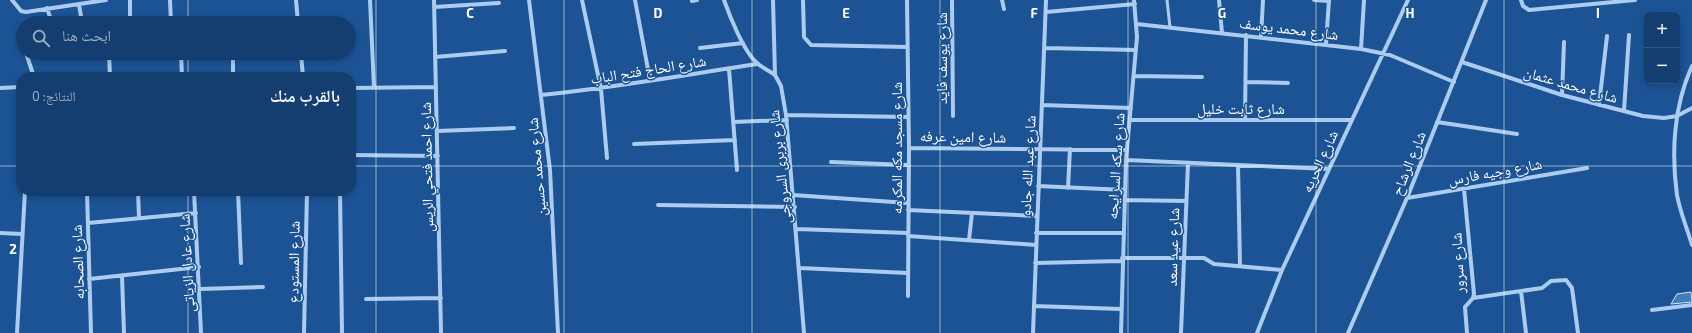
<!DOCTYPE html>
<html lang="ar">
<head>
<meta charset="utf-8">
<style>
	body { margin:0; font-family:"Exo 2","Noto Naskh Arabic",sans-serif; background:#214977; color:#f1f3f6; direction:rtl }
	.controls { position:absolute; right:12px; top:12px; display:grid; overflow:hidden; border-radius:8px; box-shadow:0 2px 6px #0003 }
	.controls button { width:36px; height:36px; display:grid; place-items:center; padding:0; border:0; border-bottom:1px solid #335782; background:#143e6f; color:#f1f3f6; font:20px sans-serif }
	.list { margin:0; padding:0; list-style:none }
	h2 { display:flex; justify-content:space-between; align-items:center; height:52px; margin:0; padding:0 16px; font-size:17px }
	h2 small { font-size:13px; font-weight:400; color:#9daec3 }
	.icon { flex:none; width:22px; height:22px; fill:none; stroke:currentColor; stroke-width:2; stroke-linecap:round; stroke-linejoin:round }
	.map { position:relative; flex:none; width:1692px; height:333px; overflow:hidden; direction:ltr }
	.search { position:absolute; background:#143e6f; box-shadow:0 2px 6px #0003; left:16px; top:16px; width:340px; height:44px; display:flex; align-items:center; gap:10px; box-sizing:border-box; padding:0 14px; border-radius:22px; color:#9daec3; font-size:15px }
	.panel { position:absolute; background:#143e6f; box-shadow:0 2px 6px #0003; left:16px; top:72px; width:340px; height:124px; border-radius:16px; direction:rtl }
	.map>svg:first-child { display:block }
	.building { fill:#447cbb; stroke:#d3e6fb }
	.lines { fill:none; stroke-linecap:round; stroke-linejoin:round }
	.lane { stroke:#acccef; stroke-width:3 }
	.street { stroke:#acccef; stroke-width:4 }
	.grid { fill:none; stroke:#fff; stroke-width:1; stroke-opacity:0.55 }
	.labels { text-anchor:middle; dominant-baseline:central; stroke-width:3; stroke-linejoin:round; paint-order:stroke }
	.street-label { font-size:15px; fill:#fff; stroke:#1b5394 }
	.grid-label { font-size:13px; text-anchor:middle; font-weight:bold; fill:#fff; stroke:#1b5394; stroke-width:3; stroke-linejoin:round; paint-order:stroke }
</style>
</head>
<body>
<div class="map">
<svg width="1692" height="333" viewBox="0 0 1692 333">
	<rect width="100%" height="100%" fill="#1b5394"/>
	<path class="building" d="M1691 292 1692 302 1671 304 1677 294Z"/>
	<g class="lines">
		<path class="lane" d="M1167 0 1170 27"/>
		<path class="street" d="M12 0 21 11 26 12 106 0
			M130 0V23
			M170 0 171 23
			M296 0 298 23
			M370 0 374 88
			M434 0 441 333
			M529 0 550 170 558 333
			M582 0 601 89 607 158
			M635 0 650 80
			M724 0C730 17 744 52 757 63 762 68 769 70 775 75
			M773 0 775 75 781 86 786 115 804 333
			M803 0 804 37 811 45 907 47
			M907 0 909 148 908 296
			M952 0 953 116
			M1002 0 1004 9
			M1219 0 1222 33
			M1314 0 1329 1
			M1521 0 1523 6 1529 10 1635 0
			M692 1 697 0
			M79 4 82 23
			M434 7 499 3
			M47 8 52 23
			M1046 12 1135 4
			M1137 24 1361 49 1390 55 1454 82
			M20 36 23 44
			M1261 37 1263 0
			M1326 44 1329 0
			M700 48 743 43
			M1045 48 1136 50
			M1361 49 1364 0
			M26 53 34 77
			M109 53 110 77
			M181 53 182 77
			M233 53V77
			M301 53 303 77
			M435 57 505 51
			M1462 62 1562 95 1643 116 1664 118 1677 116 1692 108
			M1692 66C1674 105 1671 152 1677 195 1680 212 1687 228 1692 245
			M729 69 737 170
			M1134 76 1202 77
			M1246 82 1288 83
			M0 88 21 87
			M351 88 436 87
			M541 95C613 88 685 75 757 64
			M1562 95 1564 42
			M1042 105 1131 108
			M1599 105 1607 36
			M1624 111 1629 35
			M786 115 908 117
			M1130 120H1352
			M1245 120 1246 35
			M733 122 787 120
			M1437 122 1517 134
			M437 131 514 128
			M634 144 735 140
			M909 148 1127 150
			M351 155 438 156
			M1126 160 1329 169
			M831 162 909 165
			M1238 165 1240 266
			M1038 186 1125 190
			M1068 188 1070 149
			M1464 189 1474 294 1473 298 1465 307 1467 333
			M87 191 91 333
			M138 191 139 218
			M194 191 201 333
			M238 191 241 263
			M340 191 342 333
			M793 195 908 203
			M1407 198 1587 168
			M1124 200 1186 201
			M658 205 795 207
			M908 210 1037 216
			M88 223 196 213
			M797 229 908 233
			M0 233 22 234
			M1036 233H1123
			M908 236 1036 245
			M969 240 972 213
			M1122 258H1204L1214 264 1282 270
			M1035 263 1122 261
			M800 268 908 273
			M122 276 124 333
			M89 279 199 267
			M200 289 263 287
			M1521 291 1526 333
			M1473 298 1542 288 1551 281 1566 280 1572 288 1578 333
			M366 299 441 298
			M1034 306 1121 309
			M1652 310 1692 305
			M17 333 25 191
			M304 333 307 191
			M1033 333 1046 0
			M1121 333 1126 160 1137 37 1134 0
			M1181 333 1188 163
			M1257 333 1282 270 1408 0
			M1348 333 1407 198 1486 0"/>
	</g>
	<path class="grid" d="M188 0V23M376 0V333M564 0V333M752 0V333M940 0V333M1128 0V333M1316 0V333M1504 0V333M188 53V77M0 166H21M351 166H1692M188 191V333"/>
	<g class="labels">
		<g class="street-label">
			<text transform="translate(1289 28) rotate(7)">شارع محمد يوسف</text>
			<text transform="translate(941 58) rotate(-90)">شارع يوسف فايد</text>
			<text transform="translate(648 69) rotate(-9)">شارع الحاج فتح الباب</text>
			<text transform="translate(1571 84) rotate(16)">شارع محمد عثمان</text>
			<text x="1241" y="108">شارع ثابت خليل</text>
			<text transform="translate(963 136) rotate(1)">شارع امين عرفه</text>
			<text transform="translate(896 148) rotate(-90)">شارع مسجد مكه المكرمه</text>
			<text transform="translate(1319 161) rotate(-65)">شارع الحريه</text>
			<text transform="translate(1408 163) rotate(-68)">شارع الرشاح</text>
			<text transform="translate(1027 166) rotate(-87)">شارع عبد الله جادو</text>
			<text transform="translate(1115 166) rotate(-86)">شارع سكه السرايجه</text>
			<text transform="translate(426 167) rotate(-91)">شارع احمد فتحي الريس</text>
			<text transform="translate(536 167) rotate(-95)">شارع محمد حسين</text>
			<text transform="translate(779 167) rotate(-96)">شارع بربرى السروجى</text>
			<text transform="translate(1495 171) rotate(-10)">شارع وجيه فارس</text>
			<text transform="translate(1172 247) rotate(-88)">شارع عيد سعد</text>
			<text transform="translate(77 262) rotate(-92)">شارع الصحابه</text>
			<text transform="translate(293 262) rotate(-89)">شارع المستودع</text>
			<text transform="translate(186 263) rotate(-93)">شارع عادل الزياتى</text>
			<text transform="translate(1457 263) rotate(-93)">شارع سرور</text>
		</g>
	</g>
	<g class="grid-label">
		<text x="470" y="18">C</text>
		<text x="658" y="18">D</text>
		<text x="846" y="18">E</text>
		<text x="1034" y="18">F</text>
		<text x="1222" y="18">G</text>
		<text x="1410" y="18">H</text>
		<text x="1598" y="18">I</text>
		<text x="13" y="254">2</text>
	</g>
</svg>
<div class="controls">
<button>+</button>
<button>−</button>
</div>
<div class="search"><svg class="icon" aria-label="search" viewBox="0 0 24 24"><circle cx="10" cy="10" r="6"/><path d="M15 15l6 6"/></svg>ابحث هنا</div>
<section class="panel">
<h2>بالقرب منك<small>النتائج: 0</small></h2>
<ul class="list">
</ul>
</section>
</div>
</body>
</html>
